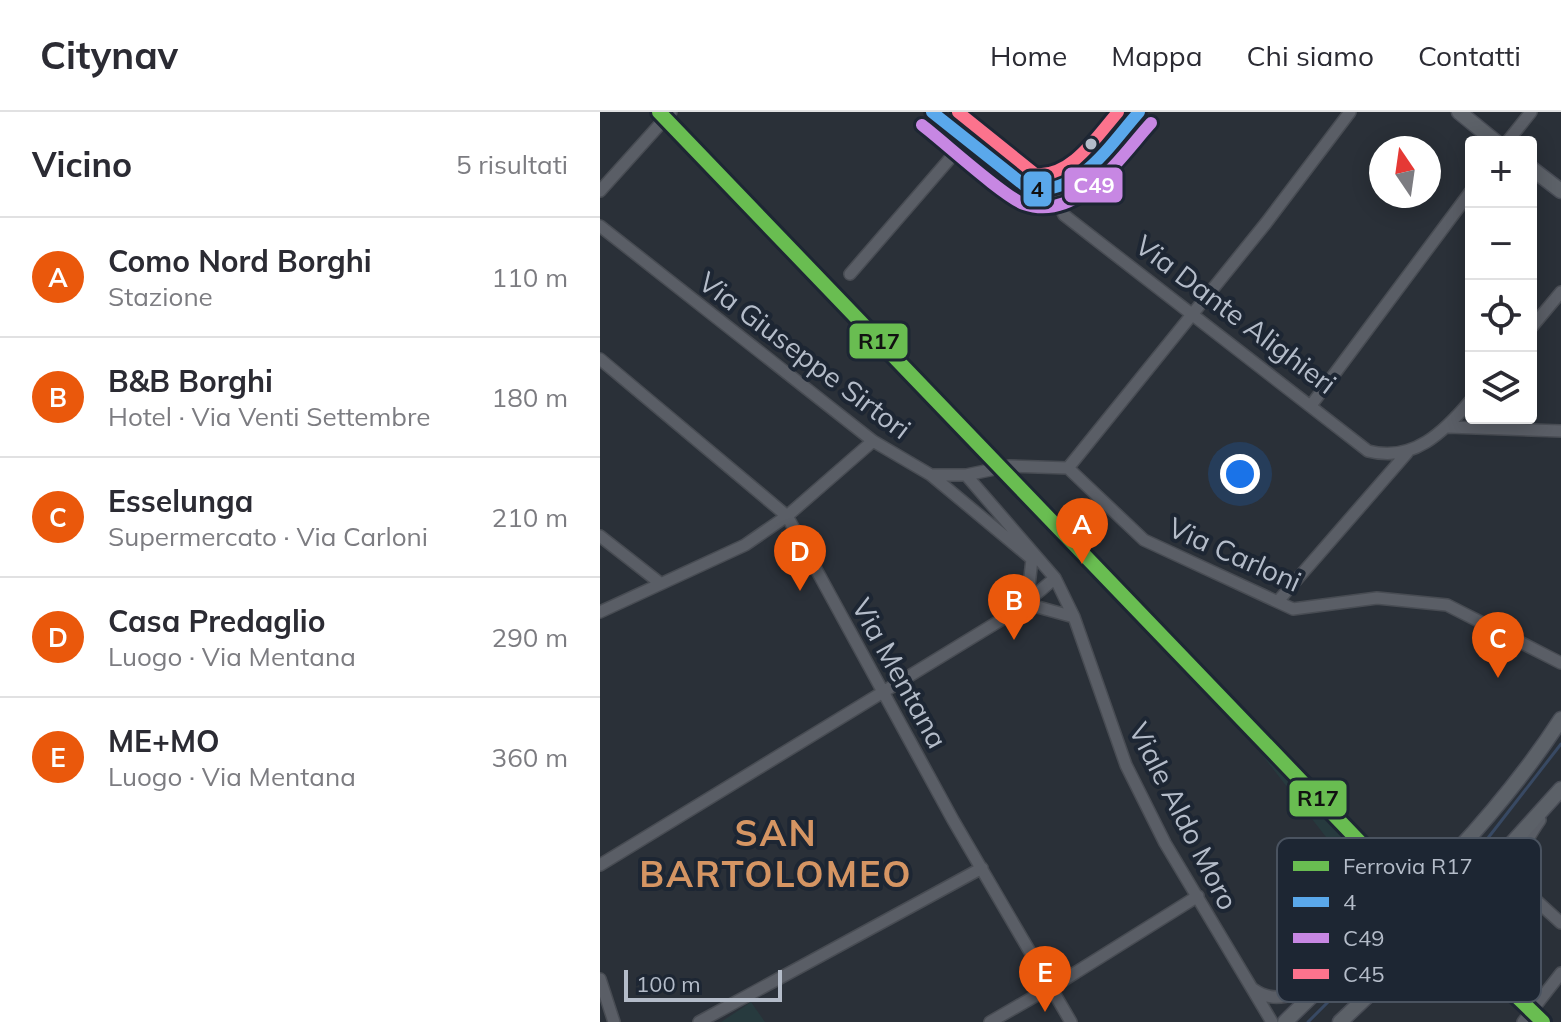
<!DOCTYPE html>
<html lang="it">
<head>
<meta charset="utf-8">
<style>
	body { margin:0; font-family:Mulish,sans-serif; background:#f2f2f3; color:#2b2b33 }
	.controls { position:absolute; right:24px; top:24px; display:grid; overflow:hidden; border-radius:8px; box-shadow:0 4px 20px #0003 }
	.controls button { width:72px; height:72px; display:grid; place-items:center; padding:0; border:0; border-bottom:2px solid #e1e1e2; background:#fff; color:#2b2b33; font:40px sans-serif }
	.compass { position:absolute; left:769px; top:24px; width:72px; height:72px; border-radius:50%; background:#fff; box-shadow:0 4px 20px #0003; rotate:347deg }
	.scale { position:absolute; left:24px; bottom:20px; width:158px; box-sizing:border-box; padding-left:8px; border:4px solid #b4bcc9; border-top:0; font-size:22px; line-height:28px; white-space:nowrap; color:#b4bcc9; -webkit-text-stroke:6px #1d2633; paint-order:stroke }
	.you { position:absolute; left:640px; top:362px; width:28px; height:28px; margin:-20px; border:6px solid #fff; border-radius:50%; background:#1a73e8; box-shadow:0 0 0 12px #1a73e833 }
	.badge { display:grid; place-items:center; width:52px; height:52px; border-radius:50%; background:#ea580c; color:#fff; font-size:26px; font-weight:700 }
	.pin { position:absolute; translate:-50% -66px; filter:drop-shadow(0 2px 4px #0008) }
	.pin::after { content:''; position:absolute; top:42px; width:28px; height:24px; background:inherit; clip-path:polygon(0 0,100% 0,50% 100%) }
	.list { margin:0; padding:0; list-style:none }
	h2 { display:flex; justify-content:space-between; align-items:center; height:104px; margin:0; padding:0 32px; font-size:34px }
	h2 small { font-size:26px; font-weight:400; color:#7c7c81 }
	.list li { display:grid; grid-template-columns:52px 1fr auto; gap:24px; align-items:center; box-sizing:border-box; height:120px; padding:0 32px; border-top:2px solid #e1e1e2 }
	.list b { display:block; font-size:30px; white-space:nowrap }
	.list p { margin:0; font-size:26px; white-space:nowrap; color:#7c7c81 }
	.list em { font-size:26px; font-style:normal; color:#7c7c81 }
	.icon { flex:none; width:44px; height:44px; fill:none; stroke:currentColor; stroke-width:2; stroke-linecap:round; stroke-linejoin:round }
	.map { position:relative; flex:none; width:961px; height:910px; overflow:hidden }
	header { display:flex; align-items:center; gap:48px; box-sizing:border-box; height:112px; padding:0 40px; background:#fff; border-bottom:2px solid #e1e1e2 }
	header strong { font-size:38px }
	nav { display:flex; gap:44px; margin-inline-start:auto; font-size:28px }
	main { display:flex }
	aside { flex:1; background:#fff }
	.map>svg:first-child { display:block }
	.green { fill:#273a3e }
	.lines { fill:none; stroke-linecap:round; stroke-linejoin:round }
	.stream { stroke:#384963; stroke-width:3 }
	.minor-casing { stroke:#484c53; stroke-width:14 }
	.major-casing { stroke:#484c55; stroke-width:17 }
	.minor { stroke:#5a5e66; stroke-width:11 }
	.major { stroke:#5c6168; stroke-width:14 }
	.bus-1-casing { stroke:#1d2633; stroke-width:18 }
	.bus-2-casing { stroke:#1d2633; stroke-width:18 }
	.bus-3-casing { stroke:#1d2633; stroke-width:18 }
	.bus-1 { stroke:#5aa8eb; stroke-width:12 }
	.bus-2 { stroke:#c787e3; stroke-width:12 }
	.bus-3 { stroke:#fc738d; stroke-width:12 }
	.rail-1-casing { stroke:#1d2633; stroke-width:20 }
	.rail-1 { stroke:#69bd51; stroke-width:14 }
	.bus-dot { fill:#b4bcc9; stroke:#1d2633; stroke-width:3 }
	.labels { text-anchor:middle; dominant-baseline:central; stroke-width:8; stroke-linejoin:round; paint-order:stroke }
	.street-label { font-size:28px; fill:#b4bcc9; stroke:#1d2633 }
	.district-label { font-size:36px; font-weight:bold; letter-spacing:2px; fill:#d59563; stroke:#1d2633 }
	.key { fill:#1d2633; stroke:#4a5360; stroke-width:2 }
	.key-label { font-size:22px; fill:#b4bcc9 }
	.line-badge { stroke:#1d2633; stroke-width:3 }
	.badge-label { font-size:22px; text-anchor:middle; font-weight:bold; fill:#fff }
	.pale-badge-label { font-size:22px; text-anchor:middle; font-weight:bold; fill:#111 }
</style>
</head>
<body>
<header>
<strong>Citynav</strong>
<nav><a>Home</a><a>Mappa</a><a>Chi siamo</a><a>Contatti</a></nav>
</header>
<main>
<aside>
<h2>Vicino<small>5 risultati</small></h2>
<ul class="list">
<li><span class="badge">A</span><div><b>Como Nord Borghi</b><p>Stazione</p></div><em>110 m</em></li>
<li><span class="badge">B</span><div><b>B&amp;B Borghi</b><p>Hotel · Via Venti Settembre</p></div><em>180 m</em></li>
<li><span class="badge">C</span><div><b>Esselunga</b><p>Supermercato · Via Carloni</p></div><em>210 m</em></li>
<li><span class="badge">D</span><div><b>Casa Predaglio</b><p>Luogo · Via Mentana</p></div><em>290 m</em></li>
<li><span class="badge">E</span><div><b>ME+MO</b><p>Luogo · Via Mentana</p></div><em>360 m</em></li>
</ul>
</aside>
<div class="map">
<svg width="961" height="910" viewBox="0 0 961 910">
	<rect width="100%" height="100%" fill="#2a3038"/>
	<path class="green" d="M652 630 791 767 726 826 677 768 739 747 740 743Z
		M151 890 165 910H121Z"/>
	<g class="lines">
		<path class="stream" d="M708 910 874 744 961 632"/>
		<g class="minor-casing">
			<path id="minor" d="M907 30 931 0
				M0 79 71 0
				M454 79 464 103 768 339C813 351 844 320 871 288
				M0 114 273 329 331 363H366L409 354 468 356 544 428 693 497 777 486 847 493 961 551
				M250 162 366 28
				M931 216 961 180
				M0 247 187 404 353 708 471 910
				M712 292 871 79
				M848 315 961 319
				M468 356 666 111 750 0
				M331 363 432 447 427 492
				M366 363 455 466 474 505 526 653 565 731 672 910
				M0 424 60 471
				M679 488 807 341
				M427 492 474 505
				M0 500 145 433 187 404 273 329
				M0 753 419 497 455 466
				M886 763 897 760 927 780 961 811
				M927 780C913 750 922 734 940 708
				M0 867 14 910
				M451 876 598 784
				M653 877C699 910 735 834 774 823
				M99 910 382 756
				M390 910 451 875
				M923 910 961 861"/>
		</g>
		<g class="major-casing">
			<path id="major" d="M332 0 429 77C474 91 512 28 539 0
				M859 0 896 30
				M931 56 961 79
				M685 910C782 815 887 722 961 607
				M740 910 812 842 961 677"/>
		</g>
		<use href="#minor" class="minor"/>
		<use href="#major" class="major"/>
		<g class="bus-1-casing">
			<path id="bus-1" d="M332 0 429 77C480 83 509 34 539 0"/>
		</g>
		<g class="bus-2-casing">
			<path id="bus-2" d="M322 13C343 29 404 85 424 92 478 111 521 44 551 11"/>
		</g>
		<g class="bus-3-casing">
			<path id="bus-3" d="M358 0 435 62C471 66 497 24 518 0"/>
		</g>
		<use href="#bus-1" class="bus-1"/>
		<use href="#bus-2" class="bus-2"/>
		<use href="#bus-3" class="bus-3"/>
		<g class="rail-1-casing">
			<path id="rail-1" d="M59 0 804 776 943 910"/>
		</g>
		<use href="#rail-1" class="rail-1"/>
	</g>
	<circle class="bus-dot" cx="491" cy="32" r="7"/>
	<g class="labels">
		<g class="street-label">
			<text transform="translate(636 202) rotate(37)">Via Dante Alighieri</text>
			<text transform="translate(205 243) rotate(37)">Via Giuseppe Sirtori</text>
			<text transform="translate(635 442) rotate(24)">Via Carloni</text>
			<text transform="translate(300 561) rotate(61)">Via Mentana</text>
			<text transform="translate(584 704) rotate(63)">Viale Aldo Moro</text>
		</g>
		<g class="district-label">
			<text x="176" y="720">SAN<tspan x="176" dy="41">BARTOLOMEO</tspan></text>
		</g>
	</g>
	<rect x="677" y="726" width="264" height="164" rx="12" class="key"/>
	<rect x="693" y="749" width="36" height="10" fill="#69bd51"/>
	<rect x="693" y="785" width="36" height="10" fill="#5aa8eb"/>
	<rect x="693" y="821" width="36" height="10" fill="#c787e3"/>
	<rect x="693" y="857" width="36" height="10" fill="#fc738d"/>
	<g class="key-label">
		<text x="743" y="762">Ferrovia R17</text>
		<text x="743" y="798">4</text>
		<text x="743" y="834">C49</text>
		<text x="743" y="870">C45</text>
	</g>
	<g class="line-badge">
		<rect x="463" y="54" width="61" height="38" rx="8" fill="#c787e3"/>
		<rect x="422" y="58" width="31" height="38" rx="8" fill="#5aa8eb"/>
		<rect x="248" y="210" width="61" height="38" rx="8" fill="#69bd51"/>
		<rect x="688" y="667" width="60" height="39" rx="8" fill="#69bd51"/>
	</g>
	<g class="badge-label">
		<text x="494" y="81">C49</text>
	</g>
	<g class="pale-badge-label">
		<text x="437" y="85">4</text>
		<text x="279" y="237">R17</text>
		<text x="718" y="694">R17</text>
	</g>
</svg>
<div class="controls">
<button>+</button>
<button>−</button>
<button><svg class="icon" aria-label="locate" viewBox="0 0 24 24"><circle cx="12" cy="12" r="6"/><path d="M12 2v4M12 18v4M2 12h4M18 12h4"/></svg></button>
<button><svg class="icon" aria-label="layers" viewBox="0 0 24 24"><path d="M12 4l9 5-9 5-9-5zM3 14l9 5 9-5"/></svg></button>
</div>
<svg class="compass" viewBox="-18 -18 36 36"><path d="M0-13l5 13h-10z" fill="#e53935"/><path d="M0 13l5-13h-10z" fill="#7c7c81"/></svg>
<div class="scale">100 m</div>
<div class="you"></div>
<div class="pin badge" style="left:482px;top:452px">A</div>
<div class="pin badge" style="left:414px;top:528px">B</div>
<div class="pin badge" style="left:898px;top:566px">C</div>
<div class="pin badge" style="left:200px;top:479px">D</div>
<div class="pin badge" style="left:445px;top:900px">E</div>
</div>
</main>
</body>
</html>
